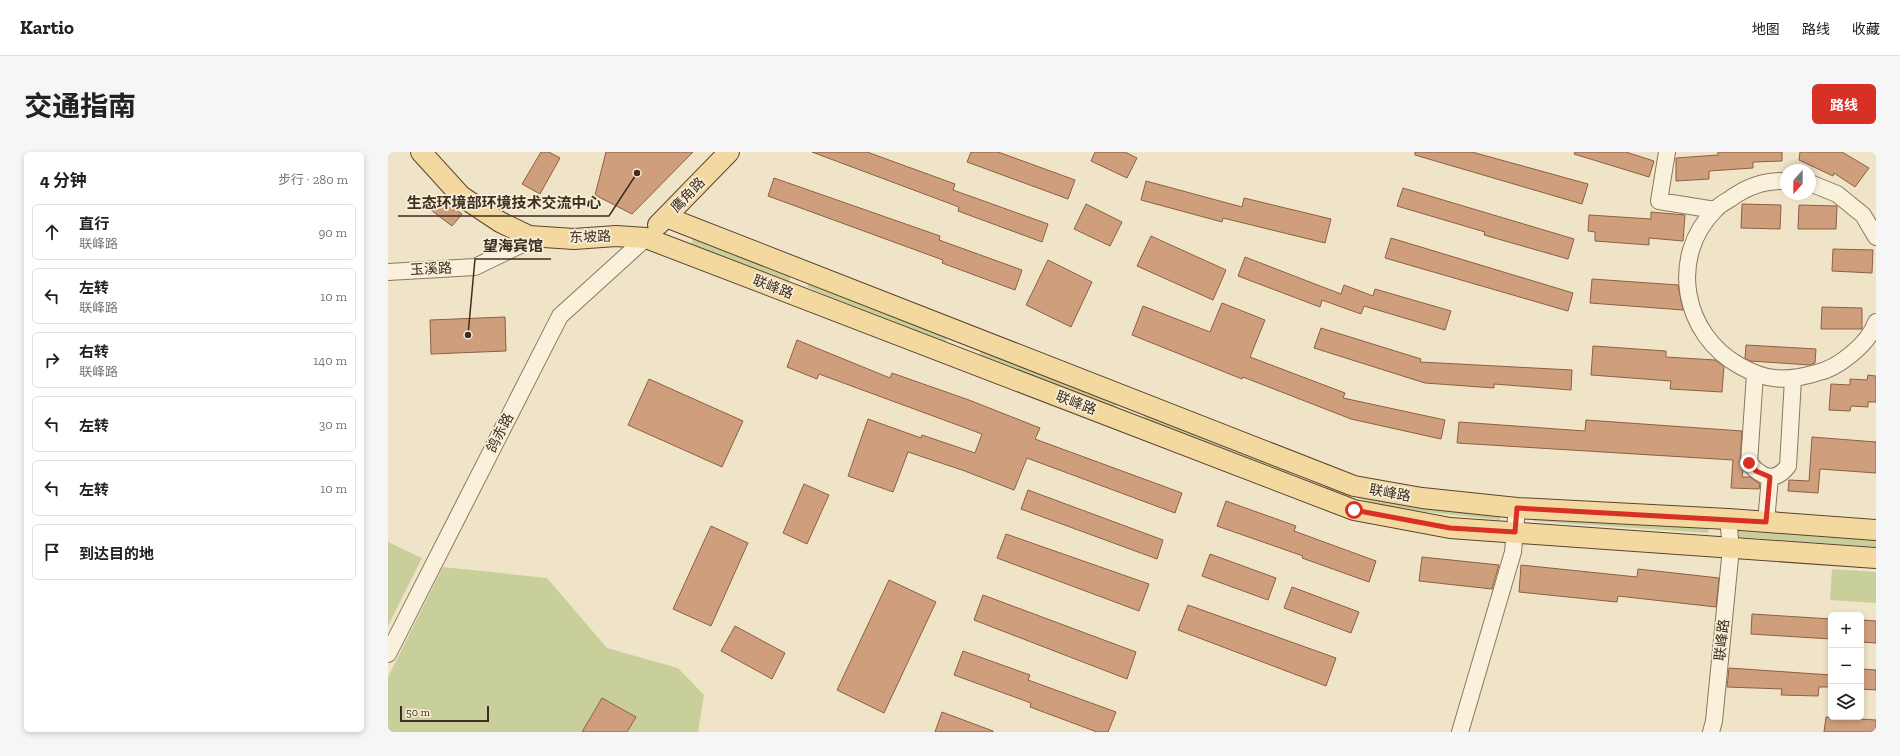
<!DOCTYPE html>
<html lang="zh">
<head>
<meta charset="utf-8">
<style>
	body { margin:0; font-family:"Zilla Slab","Noto Sans SC",serif; background:#f6f6f6; color:#222 }
	.controls { position:absolute; right:12px; bottom:12px; display:grid; overflow:hidden; border-radius:6px; box-shadow:0 2px 6px #0003 }
	.controls button { width:36px; height:36px; display:grid; place-items:center; padding:0; border:0; border-bottom:1px solid #e0e0e0; background:#fff; color:#222; font:20px sans-serif }
	.compass { position:absolute; left:1392px; top:12px; width:36px; height:36px; border-radius:50%; background:#fff; box-shadow:0 2px 6px #0003; rotate:201deg }
	.scale { position:absolute; left:12px; bottom:10px; width:89px; box-sizing:border-box; padding-left:4px; border:2px solid #3d2e20; border-top:0; font-size:11px; line-height:14px; white-space:nowrap; color:#3d2e20; -webkit-text-stroke:3px #f7eed8; paint-order:stroke }
	.stop { position:absolute; width:12px; height:12px; margin:-9px; border:3px solid #d93025; border-radius:50%; background:#fff }
	.stop.end { background:#d93025; border-color:#fff; box-shadow:0 1px 4px #0008 }
	.list { margin:0; padding:0; list-style:none }
	h2 { display:flex; justify-content:space-between; align-items:center; height:52px; margin:0; padding:0 16px; font-size:17px }
	h2 small { font-size:13px; font-weight:400; color:#767676 }
	.list li { display:grid; grid-template-columns:26px 1fr auto; gap:12px; align-items:center; box-sizing:border-box; height:56px; margin:0 8px 8px; padding:0 8px; border:1px solid #e0e0e0; border-radius:6px }
	.list b { display:block; font-size:15px; white-space:nowrap }
	.list p { margin:0; font-size:13px; white-space:nowrap; color:#767676 }
	.list em { font-size:13px; font-style:normal; color:#767676 }
	.icon { flex:none; width:22px; height:22px; fill:none; stroke:currentColor; stroke-width:2; stroke-linecap:round; stroke-linejoin:round }
	.map { position:relative; flex:none; width:1488px; height:580px; overflow:hidden; border-radius:6px }
	header { display:flex; align-items:center; gap:24px; box-sizing:border-box; height:56px; padding:0 20px; background:#fff; border-bottom:1px solid #e0e0e0 }
	header strong { font-size:19px }
	nav { display:flex; gap:22px; margin-inline-start:auto; font-size:14px }
	.intro { display:flex; align-items:center; justify-content:space-between; box-sizing:border-box; height:96px; padding:0 24px }
	h1 { margin:0; font-size:28px }
	.button { padding:10px 18px; border-radius:6px; background:#d93025; color:#fff; font-size:14px; font-weight:700 }
	main { display:flex; gap:24px; padding:0 24px }
	aside { flex:1; background:#fff; border-radius:6px; box-shadow:0 2px 6px #0003 }
	.map>svg:first-child { display:block }
	.green { fill:#c9cf9b }
	.building { fill:#cf9f7d; stroke:#8d5f41 }
	.lines { fill:none; stroke-linecap:round; stroke-linejoin:round }
	.minor-casing { stroke:#8d765c; stroke-width:18 }
	.major-casing { stroke:#5b4430; stroke-width:22 }
	.minor { stroke:#faf1dc; stroke-width:16 }
	.major { stroke:#f3d9a0; stroke-width:20 }
	.route { stroke:#d93025; stroke-width:5 }
	.labels { text-anchor:middle; dominant-baseline:central; stroke-width:3.5; stroke-linejoin:round; paint-order:stroke }
	.street-label { font-size:14px; fill:#3d2e20; stroke:#f7eed8 }
	.leader { fill:none; stroke:#3d2e20; stroke-width:1.5 }
	.callout-dot { fill:#3d2e20; stroke:#f7eed8; stroke-width:1.5 }
	.callout-label { font-size:15px; text-anchor:middle; font-weight:bold; fill:#3d2e20; stroke:#f7eed8; stroke-width:3.5; stroke-linejoin:round; paint-order:stroke }
</style>
</head>
<body>
<header>
<strong>Kartio</strong>
<nav><a>地图</a><a>路线</a><a>收藏</a></nav>
</header>
<div class="intro"><h1>交通指南</h1><a class="button">路线</a></div>
<main>
<aside>
<h2>4 分钟<small>步行 · 280 m</small></h2>
<ul class="list">
<li><svg class="icon" aria-label="ahead" viewBox="0 0 24 24"><path d="M12 20V5M6 11l6-6 6 6"/></svg><div><b>直行</b><p>联峰路</p></div><em>90 m</em></li>
<li><svg class="icon" aria-label="left" viewBox="0 0 24 24"><path d="M17 20v-9H6M10 6l-5 5 5 5"/></svg><div><b>左转</b><p>联峰路</p></div><em>10 m</em></li>
<li><svg class="icon" aria-label="right" viewBox="0 0 24 24"><path d="M7 20v-9h11M14 6l5 5-5 5"/></svg><div><b>右转</b><p>联峰路</p></div><em>140 m</em></li>
<li><svg class="icon" aria-label="left" viewBox="0 0 24 24"><path d="M17 20v-9H6M10 6l-5 5 5 5"/></svg><div><b>左转</b></div><em>30 m</em></li>
<li><svg class="icon" aria-label="left" viewBox="0 0 24 24"><path d="M17 20v-9H6M10 6l-5 5 5 5"/></svg><div><b>左转</b></div><em>10 m</em></li>
<li><svg class="icon" aria-label="arrive" viewBox="0 0 24 24"><path d="M6 21V4h12l-3 4 3 4H6"/></svg><div><b>到达目的地</b></div></li>
</ul>
</aside>
<div class="map">
<svg width="1488" height="580" viewBox="0 0 1488 580">
	<rect width="100%" height="100%" fill="#f0e4c8"/>
	<path class="green" d="M305 87 404 123 399 132 302 94Z
		M421 129 560 183 557 192 419 135Z
		M594 197 730 249 726 257 591 204Z
		M758 259 904 315 900 324 755 267Z
		M939 329 1112 359V368L1002 356 937 336Z
		M1146 361 1321 372 1320 381 1145 369Z
		M1350 375 1488 385V395L1349 385Z
		M0 390 34 406 0 474Z
		M55 415 159 426 219 496 290 516 316 543 310 580H0V525Z
		M1444 417 1488 420V451L1442 448Z"/>
	<path class="building" d="M153 0H161L172 6 152 42 134 32Z
		M218 0H305L244 62 207 43Z
		M424 0H479L567 32 565 38 660 72 654 90 570 59 571 55Z
		M583 0H610L687 28 680 47 579 10Z
		M707 0H737L749 6 739 26 703 9Z
		M1027 0H1084L1200 32 1194 52 1027 3Z
		M1187 0H1238L1266 9 1261 25 1186 2Z
		M1330 0H1394V9L1365 10V16L1321 19V27L1288 29V6L1330 3Z
		M1412 0H1454L1481 16 1467 35 1446 21 1445 24 1411 8Z
		M386 26 552 84 551 88 634 118 627 138 554 111 555 108 380 44Z
		M758 29 854 55 856 46 943 67 937 91 835 66 834 70 753 48Z
		M1015 36 1186 87 1180 107 1096 83 1097 80 1009 54Z
		M49 43 74 62 64 74 39 55Z
		M698 52 734 70 722 94 686 77Z
		M1354 52 1393 53 1392 77 1353 76Z
		M1411 53 1449 54 1448 77H1410Z
		M1263 60 1297 63 1295 89 1261 86V93L1207 89V80L1200 79 1201 63 1263 67Z
		M763 84 838 118 825 148 749 114Z
		M1003 86 1185 141 1180 159 997 106Z
		M1445 97 1485 98 1484 121 1444 119Z
		M857 105 953 142 956 133 985 144 987 137 1063 159 1057 178 976 154 973 162 934 148 932 155 850 124Z
		M660 108 704 130 683 175 638 153Z
		M1204 127 1290 133 1295 158 1202 151Z
		M834 151 877 168 862 205 957 241 955 246 1057 268 1053 287 963 267 855 225 854 227 744 183 755 154 822 180Z
		M1434 155 1474 156V177H1433Z
		M117 165 118 199 43 202 42 168Z
		M933 176 1033 207 1032 210 1184 218 1183 238 1106 232V236L1037 231 926 196Z
		M409 188 502 226 504 221 581 248 652 276 647 287 794 341 787 361 639 306 626 338 574 318 520 300 505 340 460 324 480 267 533 286 534 283 587 301 594 282 431 222 429 227 399 215Z
		M1358 193 1428 197 1427 211 1422 213 1362 209 1357 206Z
		M1205 194 1278 199V205L1327 208 1336 214 1334 240 1282 237 1283 229 1203 223Z
		M1480 223 1488 224V250H1480V255L1463 254 1462 259 1441 258 1443 232 1462 233V227L1479 228Z
		M261 227 355 269 334 315 240 273Z
		M1198 268 1354 279 1352 310 1355 318 1354 325H1362L1372 332 1371 337 1343 336 1345 308 1069 291 1071 270 1197 279Z
		M1424 285 1488 290V321L1432 317 1430 341 1400 339 1401 328 1421 329Z
		M416 332 441 343 419 392 395 381Z
		M640 338 775 388 769 407 633 357Z
		M838 349 908 374 906 379 988 409 981 430 914 406 915 404 829 374Z
		M323 374 360 391 323 474 285 457Z
		M618 382 761 432 751 459 609 406Z
		M822 402 888 426 880 448 814 424Z
		M1034 405 1111 413 1104 437 1031 429Z
		M1133 413 1249 425 1250 417 1331 426 1328 455 1230 444 1229 450 1131 440Z
		M501 428 548 450 496 561 449 538Z
		M904 435 971 460 963 481 896 456Z
		M595 443 748 500 739 527 586 468Z
		M800 453 948 506 938 534 790 478Z
		M1364 462 1443 467V487L1363 482Z
		M1473 468 1488 469V491L1473 490Z
		M347 474 397 501 384 527 333 499Z
		M575 499 642 523 640 528 728 560 720 580H709L642 555 643 551 566 523Z
		M1341 516 1443 523V535H1431L1430 544 1393 543 1394 537 1339 535Z
		M1473 517 1488 518V538L1473 537Z
		M214 546 248 565 239 580H194Z
		M554 560 605 579V580H547Z
		M1438 565 1488 568V580H1436Z"/>
	<g class="lines">
		<g class="minor-casing">
			<path id="minor" d="M1279 0 1271 49 1327 58
				M1398 29C1378 28 1358 35 1342 47 1337 50 1331 53 1327 58 1280 105 1295 183 1352 214 1363 220 1374 225 1386 226 1401 228 1414 225 1428 221 1449 217 1481 192 1488 170
				M1422 31 1449 42 1475 63 1488 85
				M0 120 87 115 151 84
				M1367 222 1361 311C1374 326 1387 331 1400 314L1405 227
				M1378 370 1382 325
				M0 502 172 164 258 86
				M1072 580 1125 400 1129 356
				M1323 580 1326 569 1343 396 1340 367"/>
		</g>
		<g class="major-casing">
			<path id="major" d="M33 0 73 44 112 70 141 84 186 87 228 84 258 86 966 358 1062 376 1488 406
				M278 65 966 334 1034 346 1129 356 1340 367 1488 378
				M270 73 341 0"/>
		</g>
		<use href="#minor" class="minor"/>
		<use href="#major" class="major"/>
	</g>
	<g class="lines">
		<path class="route" d="M966 358 1062 376 1127 380 1129 356 1378 370 1382 325 1368 319 1361 311"/>
	</g>
	<g class="labels">
		<g class="street-label">
			<text transform="translate(300 43) rotate(-46)">鹰角路</text>
			<text transform="translate(202 85) rotate(-2)">东坡路</text>
			<text transform="translate(43 117) rotate(-3)">玉溪路</text>
			<text transform="translate(385 135) rotate(21)">联峰路</text>
			<text transform="translate(688 251) rotate(21)">联峰路</text>
			<text transform="translate(112 281) rotate(-63)">鸽赤路</text>
			<text transform="translate(1002 341) rotate(10)">联峰路</text>
			<text transform="translate(1334 488) rotate(-84)">联峰路</text>
		</g>
	</g>
	<path class="leader" d="M249 21L221 64H10M80 183L87 107H163"/>
	<g class="callout-dot">
		<circle cx="249" cy="21" r="4"/>
		<circle cx="80" cy="183" r="4"/>
	</g>
	<g class="callout-label">
		<text x="116" y="56">生态环境部环境技术交流中心</text>
		<text x="125" y="99">望海宾馆</text>
	</g>
</svg>
<div class="controls">
<button>+</button>
<button>−</button>
<button><svg class="icon" aria-label="layers" viewBox="0 0 24 24"><path d="M12 4l9 5-9 5-9-5zM3 14l9 5 9-5"/></svg></button>
</div>
<svg class="compass" viewBox="-18 -18 36 36"><path d="M0-13l5 13h-10z" fill="#e53935"/><path d="M0 13l5-13h-10z" fill="#767676"/></svg>
<div class="scale">50 m</div>
<div class="stop" style="left:966px;top:358px"></div>
<div class="stop end" style="left:1361px;top:311px"></div>
</div>
</main>
</body>
</html>
